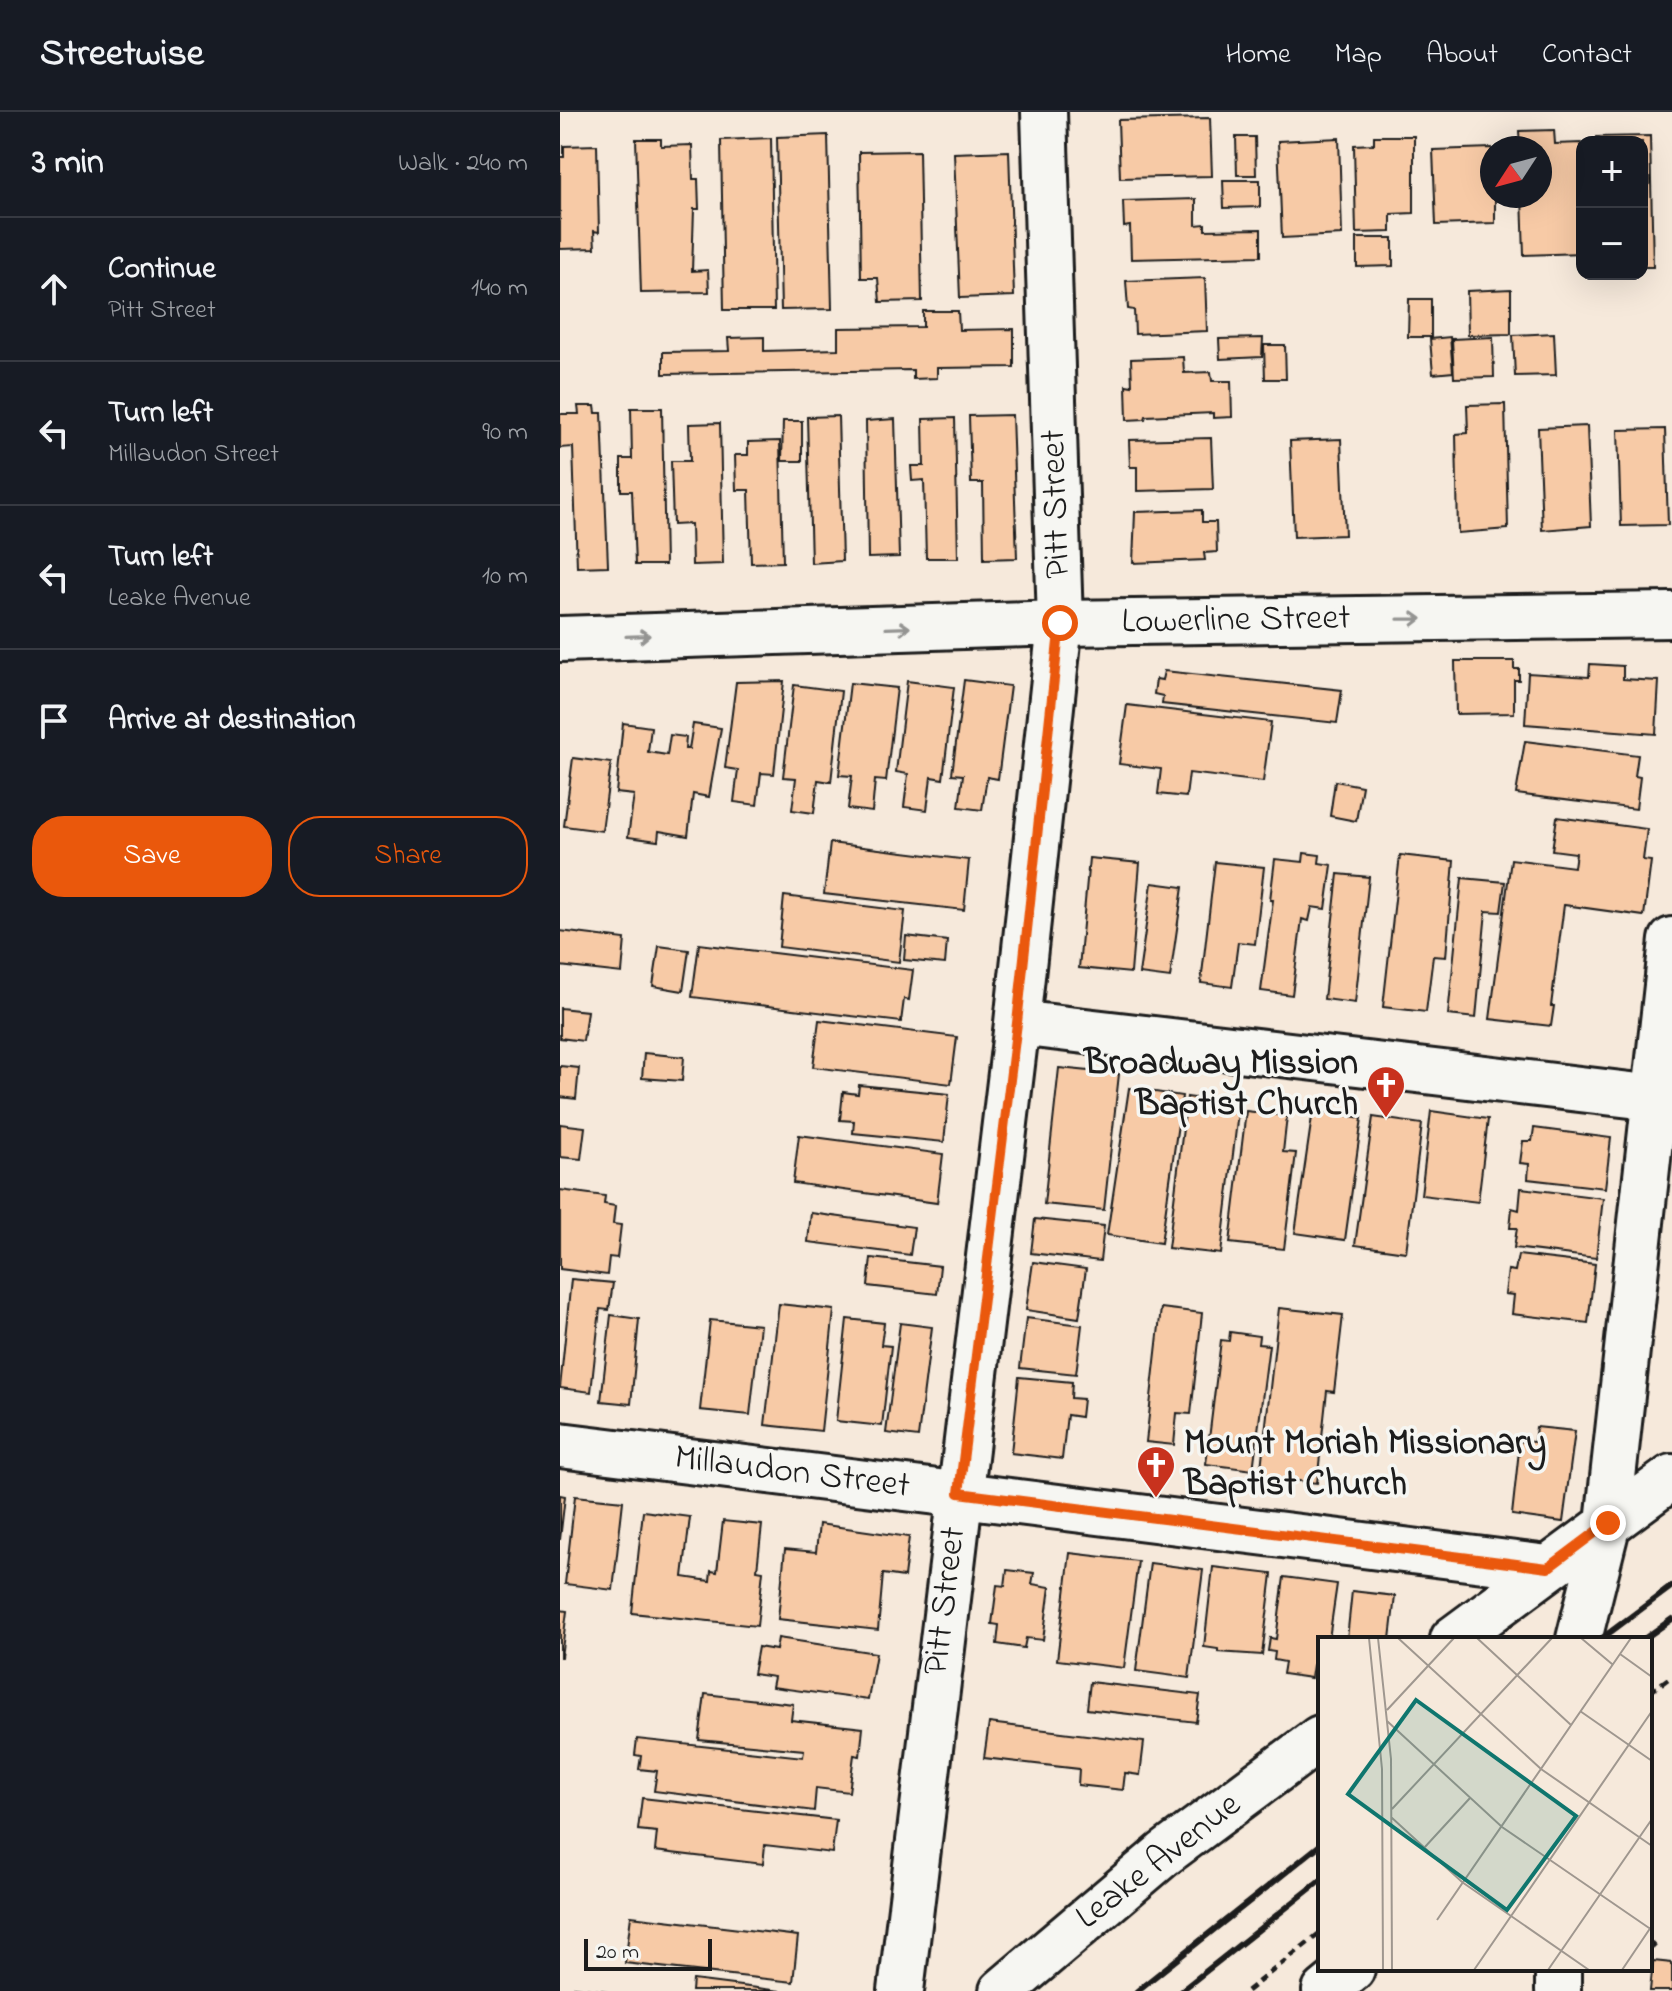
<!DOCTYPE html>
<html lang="en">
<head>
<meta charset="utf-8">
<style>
	body { margin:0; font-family:"Indie Flower",sans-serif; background:#20242c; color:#f1f3f6 }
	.controls { position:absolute; right:24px; top:24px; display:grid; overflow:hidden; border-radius:16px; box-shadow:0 8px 32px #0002 }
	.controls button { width:72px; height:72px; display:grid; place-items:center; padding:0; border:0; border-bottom:2px solid #363941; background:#171b24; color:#f1f3f6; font:40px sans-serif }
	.compass { position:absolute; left:920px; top:24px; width:72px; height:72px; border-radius:50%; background:#171b24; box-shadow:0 8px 32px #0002; rotate:234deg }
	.scale { position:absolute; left:24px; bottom:20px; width:128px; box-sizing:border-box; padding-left:8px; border:4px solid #1c1c1c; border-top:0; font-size:22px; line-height:28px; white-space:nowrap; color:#1c1c1c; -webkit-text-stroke:6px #f6f6f2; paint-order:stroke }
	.stop { position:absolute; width:24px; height:24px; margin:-18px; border:6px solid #ea580c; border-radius:50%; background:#fff }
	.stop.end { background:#ea580c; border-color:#fff; box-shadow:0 2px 8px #0008 }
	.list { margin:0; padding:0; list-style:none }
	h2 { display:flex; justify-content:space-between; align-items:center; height:104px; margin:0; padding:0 32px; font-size:34px }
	h2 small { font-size:26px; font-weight:400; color:#9ea1a6 }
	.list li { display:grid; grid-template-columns:52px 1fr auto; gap:24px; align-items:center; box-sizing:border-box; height:144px; padding:0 32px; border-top:2px solid #363941 }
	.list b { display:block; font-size:30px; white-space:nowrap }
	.list p { margin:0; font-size:26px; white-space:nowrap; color:#9ea1a6 }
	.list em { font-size:26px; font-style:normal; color:#9ea1a6 }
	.actions { display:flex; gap:16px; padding:24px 32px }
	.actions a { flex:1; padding:18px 0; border:2px solid #ea580c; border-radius:32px; text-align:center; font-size:28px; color:#ea580c }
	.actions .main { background:#ea580c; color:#fff }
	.icon { flex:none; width:44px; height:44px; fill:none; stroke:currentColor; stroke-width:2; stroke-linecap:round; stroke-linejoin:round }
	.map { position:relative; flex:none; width:1112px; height:1879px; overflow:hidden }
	header { display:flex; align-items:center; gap:48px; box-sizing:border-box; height:112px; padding:0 40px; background:#171b24; border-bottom:2px solid #363941 }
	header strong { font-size:38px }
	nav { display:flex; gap:44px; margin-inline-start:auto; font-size:28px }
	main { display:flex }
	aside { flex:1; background:#171b24 }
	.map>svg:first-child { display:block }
	.building { fill:#f7caa6; stroke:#1c1c1c; stroke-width:2 }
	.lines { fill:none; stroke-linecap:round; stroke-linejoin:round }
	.minor-casing { stroke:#1c1c1c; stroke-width:50 }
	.path { stroke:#1c1c1c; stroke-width:5; stroke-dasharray:8 6; stroke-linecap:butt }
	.minor { stroke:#f6f6f2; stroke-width:44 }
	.rail { stroke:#1c1c1c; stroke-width:6 }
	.oneway { stroke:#949492 }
	.route { stroke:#ea580c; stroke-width:10 }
	.labels { text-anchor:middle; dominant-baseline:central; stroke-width:7; stroke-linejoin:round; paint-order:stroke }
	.street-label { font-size:36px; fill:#1c1c1c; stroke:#f6f6f2 }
	.poi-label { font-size:36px; font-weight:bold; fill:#1c1c1c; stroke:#f6f6f2; text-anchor:end }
	.inset-road { fill:none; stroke:#9f978f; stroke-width:2 }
	.view { fill:#0f766e; fill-opacity:0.15; stroke:#0f766e; stroke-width:4 }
	.inset-edge { fill:none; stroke:#1c1c1c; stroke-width:4 }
</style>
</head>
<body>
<header>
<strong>Streetwise</strong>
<nav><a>Home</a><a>Map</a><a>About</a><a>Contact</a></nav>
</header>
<main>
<aside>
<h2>3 min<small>Walk · 240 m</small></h2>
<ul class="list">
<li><svg class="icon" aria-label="ahead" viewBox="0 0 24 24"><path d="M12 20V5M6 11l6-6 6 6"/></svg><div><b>Continue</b><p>Pitt Street</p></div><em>140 m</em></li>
<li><svg class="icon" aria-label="left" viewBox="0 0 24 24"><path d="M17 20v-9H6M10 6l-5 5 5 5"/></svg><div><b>Turn left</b><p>Millaudon Street</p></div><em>90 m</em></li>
<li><svg class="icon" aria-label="left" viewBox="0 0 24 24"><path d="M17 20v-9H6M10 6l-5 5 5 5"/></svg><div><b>Turn left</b><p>Leake Avenue</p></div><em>10 m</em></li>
<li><svg class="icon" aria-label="arrive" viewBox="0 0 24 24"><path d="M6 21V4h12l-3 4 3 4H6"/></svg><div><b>Arrive at destination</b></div></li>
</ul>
<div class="actions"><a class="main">Save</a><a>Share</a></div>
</aside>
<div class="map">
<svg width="1112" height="1879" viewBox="0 0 1112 1879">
	<rect width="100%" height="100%" fill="#f6e9db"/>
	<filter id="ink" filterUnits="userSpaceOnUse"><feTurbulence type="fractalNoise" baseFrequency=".0125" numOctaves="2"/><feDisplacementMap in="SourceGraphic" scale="16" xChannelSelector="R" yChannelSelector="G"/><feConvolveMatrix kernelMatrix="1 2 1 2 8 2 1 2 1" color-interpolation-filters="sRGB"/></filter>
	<g filter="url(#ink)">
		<path class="building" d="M650 6 652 64 560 66 558 8Z
			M994 18 995 32 1021 31 1022 141 964 143 962 84H980V36H960L959 19Z
			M268 23 272 197 221 198 217 25Z
			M814 24H854V101L831 102V120L796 121 794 33 814 32Z
			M1090 24 1093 155H1082V30H1037V25Z
			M676 25H695L696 63H677Z
			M211 26 214 198H164L161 28Z
			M779 26 782 123 722 126 718 29Z
			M76 27H101V34L132 33 133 67H138L139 97H134L132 159 148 158 149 180 81 181Z
			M37 33 39 120 34 119 35 136 0 137V45H4V34Z
			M932 36V84H935V111L876 113 873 38Z
			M359 39 362 189 320 190 318 166H301L299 40Z
			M449 39 454 184 400 186 394 41Z
			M663 68H700V95L664 96Z
			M636 87V113L645 112V118L701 117V144L571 147 570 114 564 115 563 89Z
			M797 126H833V154L797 155Z
			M645 166 647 219 575 222 574 198 568 197 566 169Z
			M951 177V222L908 223 907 179Z
			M849 187H871V225H848Z
			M363 199H398L399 218 454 217V255L377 256V266L353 267V258L103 262V240L169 239 168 226 204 225V239L278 237V216L363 215Z
			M994 221 996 263 955 264 953 223Z
			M890 225 893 260 873 262 870 227Z
			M933 225 934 265 894 266 892 227Z
			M703 226 702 245 660 247 659 227Z
			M704 233H725L726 267H705Z
			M623 245 624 261 651 260 652 269H671L672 305 653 306V301L586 304 585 307 567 308 566 273 572 274 571 247Z
			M945 292 948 417 898 421 896 322 908 321 907 293Z
			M18 294H35L36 301H42L48 454 17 455 13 335 0 336V302H19Z
			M71 296H102L105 453H75L72 379H61V347H72Z
			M452 303 457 446 424 447 423 371H411L409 304Z
			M278 304 282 449 251 451 247 305Z
			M395 306 398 446H366L364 368 352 369 351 354H364L363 307Z
			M335 307 339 445 308 446 306 309Z
			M223 309H242V349H222Z
			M160 311 163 452 132 453 131 412 113 413 111 349H130L129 312Z
			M1027 314 1031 414 982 418 978 316Z
			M1105 317 1108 413 1061 414 1058 318Z
			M651 326 653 377 577 379V355H570L569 328Z
			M781 327 785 423 734 425 730 329Z
			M220 329 223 450 191 451 189 378H176L175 343H188V330Z
			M642 398V410H656L657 440 644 441 645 448 573 451 575 400Z
			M895 549H954V557H959V568H954V601L896 602Z
			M1030 552 1063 554V567L1099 569 1096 622 965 612 968 561 1029 565Z
			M604 559 782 578 777 611 602 592 603 584 594 582 596 567 602 568Z
			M404 568 450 574 438 667 427 665 422 698 399 695 403 663 392 662Z
			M224 569 214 662 201 661 197 693 174 690 178 658 165 656 176 570Z
			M347 569 394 575 383 667 371 665 367 698 344 695 348 662 336 660Z
			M290 571 337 576 326 669 315 668 312 700 288 697 292 664 279 663Z
			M234 573 281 579 271 670 258 668 254 701 232 698 236 666 223 665Z
			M567 593 711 610 703 670 629 661 626 685 598 682 601 657 559 652Z
			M63 611 91 615 88 640 107 643 110 623 126 625 125 637H129L133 612 161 616 149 685 133 682 128 724 99 719 98 729 68 725 74 683 56 681Z
			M965 629 1078 643 1075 664 1080 665 1076 697 956 682Z
			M13 646 51 651 42 719 4 714Z
			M775 669 802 674 796 709 770 704Z
			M997 705 1087 717 1083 748 1091 749 1084 804 1004 793 991 894H994L991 914 930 907 951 747 1014 755 1016 741 992 738Z
			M270 731 409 748 404 798 264 782Z
			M744 741 760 743 759 751 772 753 766 797 752 795 749 809 742 807 732 883 701 879 713 788H710L715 747 743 750Z
			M840 743 894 749 886 845 873 844 866 900 823 895Z
			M529 746 580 751 571 861 519 856Z
			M655 750 704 755 695 832 678 830 672 875 641 871Z
			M778 762 809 765 795 891 764 887Z
			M902 766 945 770 941 800 926 799 916 906 888 903Z
			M592 771 623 775 610 866 579 862Z
			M224 784 345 799 339 850 219 835Z
			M0 819 65 827 62 861 0 854Z
			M346 824 387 829 385 852 344 848Z
			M139 832 353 858 349 888 344 887 341 910 132 885Z
			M99 834 129 838 123 879 93 874Z
			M0 896 27 899 23 929 0 926Z
			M259 908 397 925 391 972 253 955Z
			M84 941 124 945 122 969 82 966Z
			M0 954 19 956 16 987 0 985Z
			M499 956 559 962 544 1098 484 1092Z
			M299 973 389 982 384 1030 293 1021 294 1009 280 1008 283 980 298 982Z
			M569 976 622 984 601 1131 547 1123Z
			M627 985 679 992 661 1142 608 1136Z
			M753 998 802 1006 785 1128 735 1121Z
			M686 999 727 1004 723 1040 736 1041 724 1137 670 1131Z
			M871 999 928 1007 918 1090 861 1083Z
			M813 1005 862 1012 846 1140 795 1133Z
			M0 1012 25 1015 21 1047 0 1045Z
			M974 1016 1051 1026 1045 1076 968 1067 969 1052 960 1051 963 1029H972Z
			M239 1023 383 1042 377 1091 233 1071Z
			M961 1076 1043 1086 1036 1146 954 1136 957 1116H950L952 1096 959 1098Z
			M0 1078 45 1084 44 1092 55 1094 53 1112 61 1113 57 1146 49 1145 47 1163 0 1157Z
			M251 1101 354 1115 350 1143 248 1130Z
			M475 1107 544 1114 540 1149 471 1141Z
			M958 1143 1035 1152 1028 1211 952 1202 954 1183 945 1182 948 1158 955 1159Z
			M311 1146 380 1154 377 1182 308 1174Z
			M473 1150 526 1157 519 1206 466 1198Z
			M11 1167 53 1171 49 1198 40 1197 31 1280 0 1276Z
			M219 1192 274 1198 261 1319 205 1313Z
			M601 1196 642 1201 631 1302 617 1301 614 1333 586 1330Z
			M719 1196 783 1203 774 1280 767 1279 757 1371 700 1365Z
			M51 1203 79 1207 71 1292 41 1289Z
			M466 1206 522 1213 516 1262 460 1256Z
			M287 1207 324 1211 321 1233 331 1234 322 1314 276 1309Z
			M150 1208 200 1213 190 1303 140 1298Z
			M340 1211 372 1215 358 1325 326 1321Z
			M670 1220 699 1224 698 1232 709 1233 693 1358 646 1352 661 1228 669 1229Z
			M459 1265 512 1270 511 1286 523 1287 521 1305 507 1303 502 1347 451 1341Z
			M976 1315 1015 1319 1003 1410 952 1403 960 1329 974 1330Z
			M0 1383 5 1384 0 1428Z
			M15 1384 63 1389 53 1478 5 1472Z
			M83 1399 130 1405 123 1465 150 1469 151 1459 157 1460 163 1409 202 1413 197 1458 203 1459 197 1514 72 1501Z
			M259 1412 349 1425 344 1465 323 1462 318 1518 218 1507 225 1437 256 1440Z
			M510 1441 578 1449 564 1556 497 1548Z
			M590 1451 643 1458 629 1566 576 1559Z
			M653 1455 712 1462 702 1543 658 1540V1537L644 1535Z
			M447 1458 474 1461 472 1472 490 1475 483 1528 466 1526 464 1536 437 1532 439 1513 432 1512 437 1473 445 1474Z
			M724 1465 777 1472 769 1527H760V1553H753L751 1566 723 1562 725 1550 714 1548 715 1540 708 1539 710 1526 716 1527Z
			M792 1479 835 1484 830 1527H787Z
			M0 1498 7 1499 1 1545H0Z
			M218 1526 316 1541 308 1588 212 1575 214 1565 193 1562 198 1535 216 1538Z
			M530 1570 640 1583 636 1610 527 1597Z
			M145 1582 233 1592 231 1608 303 1616 300 1644 294 1643 289 1680 256 1676 254 1699 94 1679 97 1659 79 1657 81 1644 75 1643 77 1627 243 1645 244 1638 139 1628Z
			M429 1611 584 1630 580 1663 565 1661 563 1678 518 1673 519 1657 424 1646Z
			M82 1686 276 1708 272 1741 205 1733 203 1752 95 1739 97 1720 78 1718Z
			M71 1804 238 1824 233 1870 65 1851Z
			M1093 1849 1112 1851V1879H1090Z
			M133 1868 220 1879H132Z
			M14 1875 47 1879H14Z"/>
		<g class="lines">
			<g class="minor-casing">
				<path id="minor" d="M0 527 500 511 1112 503
					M457 911 1096 986
					M0 1333 988 1456
					M893 1527 1112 1365
					M1019 1527 1048 1411 1112 828
					M341 1879 457 911 500 511 484 0
					M442 1879 604 1742 760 1626
					M765 1879 792 1857
					M998 1879V1857"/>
			</g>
			<path class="path" d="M1090 1580 1112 1564
				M1090 1831 1095 1836
				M687 1879 760 1821"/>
			<use href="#minor" class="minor"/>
			<path class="rail" d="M1041 1527 1112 1474
				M1084 1527 1112 1507
				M577 1879 760 1733
				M621 1879 760 1769"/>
		</g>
		<defs><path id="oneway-shaft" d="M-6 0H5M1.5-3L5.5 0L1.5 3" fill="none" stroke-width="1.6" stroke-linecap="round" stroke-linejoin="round" transform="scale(2)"/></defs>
		<g class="oneway">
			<use href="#oneway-shaft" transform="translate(850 507) rotate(-1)"/>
			<use href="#oneway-shaft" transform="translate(338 516) rotate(-2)"/>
			<use href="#oneway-shaft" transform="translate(78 524) rotate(-2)"/>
		</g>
	</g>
	<g class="lines" filter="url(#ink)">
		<path class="route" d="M500 511 457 911 399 1381 988 1456 1048 1411"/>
	</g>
	<defs>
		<g id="church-pin" transform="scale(2)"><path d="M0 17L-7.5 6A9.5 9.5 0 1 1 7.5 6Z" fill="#c8321e" stroke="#f6f6f2"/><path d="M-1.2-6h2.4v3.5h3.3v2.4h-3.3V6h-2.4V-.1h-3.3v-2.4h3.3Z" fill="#fff"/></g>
	</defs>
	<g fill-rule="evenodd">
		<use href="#church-pin" x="826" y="973"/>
		<use href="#church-pin" x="596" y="1353"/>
	</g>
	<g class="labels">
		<g class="street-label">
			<text transform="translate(497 392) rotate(-92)">Pitt Street</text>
			<text transform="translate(676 509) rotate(-1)">Lowerline Street</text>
			<text transform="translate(232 1361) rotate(7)">Millaudon Street</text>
			<text transform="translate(386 1489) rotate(-83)">Pitt Street</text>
			<text transform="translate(599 1750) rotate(-38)">Leake Avenue</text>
		</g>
		<g class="poi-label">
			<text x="798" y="952">Broadway Mission<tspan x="798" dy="41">Baptist Church</tspan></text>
			<text x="624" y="1332" text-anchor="start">Mount Moriah Missionary<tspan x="624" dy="41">Baptist Church</tspan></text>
		</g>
	</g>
	<g transform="translate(758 1525)">
		<rect width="334" height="334" fill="#f6e9db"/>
		<path class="inset-road" d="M51 1 64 132 65 333M60 1 73 122 74 333M80 1 223 132 334 209M159 1 253 88M263 1 294 27M302 17 334 40M69 73 136 1M262 74 334 124M69 84 184 190 334 293M74 172 234 1M73 180 144 245 271 333M106 211 152 161M119 283 313 1M156 333 334 74M230 333 334 182M304 333 333 290"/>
		<path class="view" d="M98 63 258 179 189 273 30 157Z"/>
		<rect width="334" height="334" class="inset-edge"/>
	</g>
</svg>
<div class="controls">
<button>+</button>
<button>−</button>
</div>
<svg class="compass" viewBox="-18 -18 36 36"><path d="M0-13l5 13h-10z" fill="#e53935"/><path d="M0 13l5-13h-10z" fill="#9ea1a6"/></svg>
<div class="scale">20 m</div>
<div class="stop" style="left:500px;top:511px"></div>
<div class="stop end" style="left:1048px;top:1411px"></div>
</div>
</main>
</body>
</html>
